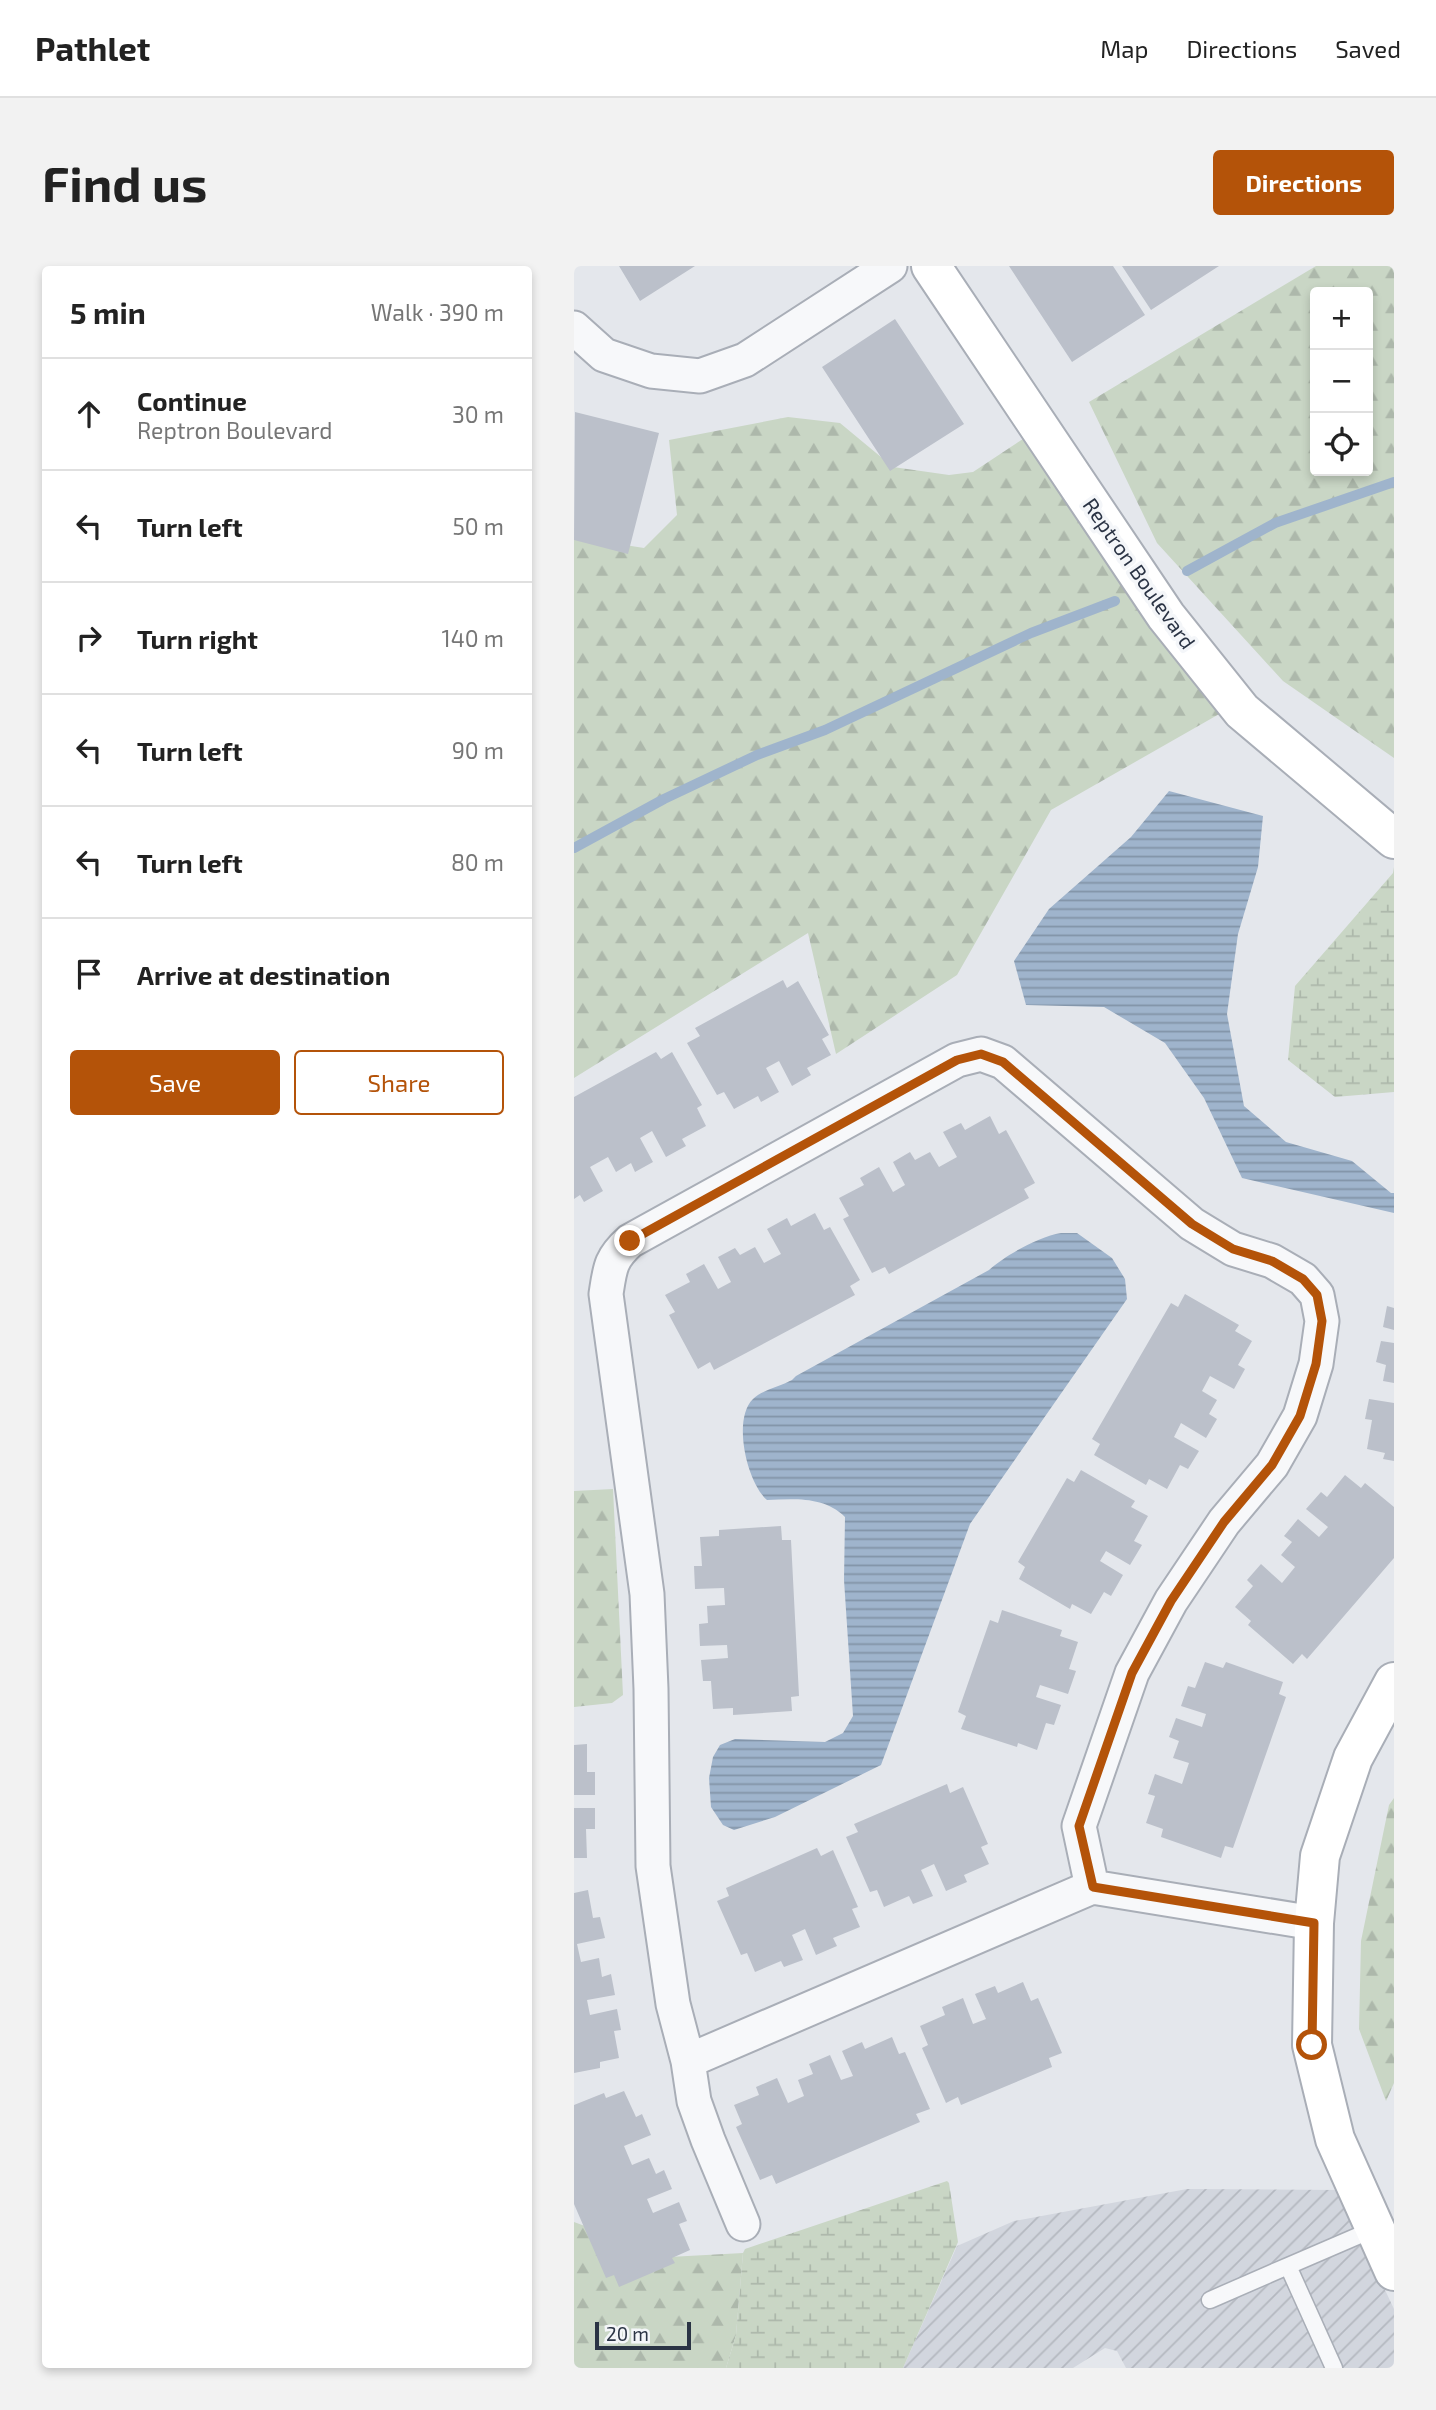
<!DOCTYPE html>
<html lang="en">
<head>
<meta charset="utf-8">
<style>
	body { margin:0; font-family:"Exo 2",sans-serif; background:#f2f2f2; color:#222 }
	.controls { position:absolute; right:21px; top:21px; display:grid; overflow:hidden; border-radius:7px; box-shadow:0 4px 10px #0003 }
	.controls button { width:63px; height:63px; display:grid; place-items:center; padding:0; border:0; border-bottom:2px solid #e0e0e0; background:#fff; color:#222; font:35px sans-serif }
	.scale { position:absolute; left:21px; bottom:18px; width:96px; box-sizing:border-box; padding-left:7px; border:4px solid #2b3445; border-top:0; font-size:19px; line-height:24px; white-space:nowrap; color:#2b3445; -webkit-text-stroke:5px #f4f6f9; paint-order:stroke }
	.stop { position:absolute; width:21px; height:21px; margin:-16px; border:5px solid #b45309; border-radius:50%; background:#fff }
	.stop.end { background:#b45309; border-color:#fff; box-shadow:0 2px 7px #0008 }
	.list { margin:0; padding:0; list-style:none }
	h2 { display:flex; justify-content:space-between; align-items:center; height:91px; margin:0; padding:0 28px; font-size:30px }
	h2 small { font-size:23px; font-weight:400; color:#767676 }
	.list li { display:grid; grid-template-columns:46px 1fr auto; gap:21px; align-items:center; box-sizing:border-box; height:112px; padding:0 28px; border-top:2px solid #e0e0e0 }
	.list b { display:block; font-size:26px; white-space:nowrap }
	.list p { margin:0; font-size:23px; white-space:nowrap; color:#767676 }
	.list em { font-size:23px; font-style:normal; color:#767676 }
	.actions { display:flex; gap:14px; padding:21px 28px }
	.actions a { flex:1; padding:16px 0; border:2px solid #b45309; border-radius:7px; text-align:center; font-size:24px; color:#b45309 }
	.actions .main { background:#b45309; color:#fff }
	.icon { flex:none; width:38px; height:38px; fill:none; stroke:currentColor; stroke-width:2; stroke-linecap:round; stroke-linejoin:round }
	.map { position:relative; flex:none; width:820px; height:2102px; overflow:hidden; border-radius:7px }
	header { display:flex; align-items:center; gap:42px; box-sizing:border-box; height:98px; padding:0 35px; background:#fff; border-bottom:2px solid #e0e0e0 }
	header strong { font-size:33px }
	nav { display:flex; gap:38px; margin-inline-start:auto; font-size:24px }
	.intro { display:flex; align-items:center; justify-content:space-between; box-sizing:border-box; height:168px; padding:0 42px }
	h1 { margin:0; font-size:49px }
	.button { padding:18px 32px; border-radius:7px; background:#b45309; color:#fff; font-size:24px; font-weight:700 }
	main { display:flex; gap:42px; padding:0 42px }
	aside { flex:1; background:#fff; border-radius:7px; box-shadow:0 4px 10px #0003 }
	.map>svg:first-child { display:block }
	.industrial { fill:url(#industrial-furrows) }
	.forest { fill:url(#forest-firs); fill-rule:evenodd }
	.wetland { fill:url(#wetland-marsh) }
	.water { fill:url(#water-rules) }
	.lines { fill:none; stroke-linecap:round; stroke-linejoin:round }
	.stream { stroke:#9fb4cc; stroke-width:10 }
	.building { fill:#bbc0ca }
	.lane-casing { stroke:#a9aeb7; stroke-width:19 }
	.street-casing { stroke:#a9aeb7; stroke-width:37 }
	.secondary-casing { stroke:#a9aeb7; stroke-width:42 }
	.lane { stroke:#f7f8fa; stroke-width:16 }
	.street { stroke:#f7f8fa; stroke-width:33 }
	.secondary { stroke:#fff; stroke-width:38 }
	.route { stroke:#b45309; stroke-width:9 }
	.labels { text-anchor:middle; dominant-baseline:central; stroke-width:7; stroke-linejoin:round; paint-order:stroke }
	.street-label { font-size:21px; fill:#2b3445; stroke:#f4f6f9 }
</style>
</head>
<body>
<header>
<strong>Pathlet</strong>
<nav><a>Map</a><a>Directions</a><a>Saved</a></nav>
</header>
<div class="intro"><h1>Find us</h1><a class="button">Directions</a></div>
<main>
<aside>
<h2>5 min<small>Walk · 390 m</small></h2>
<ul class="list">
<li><svg class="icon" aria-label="ahead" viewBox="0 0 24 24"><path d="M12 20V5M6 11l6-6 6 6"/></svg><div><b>Continue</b><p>Reptron Boulevard</p></div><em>30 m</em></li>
<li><svg class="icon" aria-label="left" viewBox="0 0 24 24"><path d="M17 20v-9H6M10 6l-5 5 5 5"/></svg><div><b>Turn left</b></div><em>50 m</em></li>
<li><svg class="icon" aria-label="right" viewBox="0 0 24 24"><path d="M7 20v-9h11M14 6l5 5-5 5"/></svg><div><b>Turn right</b></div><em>140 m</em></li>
<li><svg class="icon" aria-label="left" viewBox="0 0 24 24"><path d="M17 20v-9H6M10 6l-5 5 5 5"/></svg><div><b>Turn left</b></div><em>90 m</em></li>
<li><svg class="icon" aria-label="left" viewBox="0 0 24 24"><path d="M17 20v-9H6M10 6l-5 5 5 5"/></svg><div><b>Turn left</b></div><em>80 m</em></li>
<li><svg class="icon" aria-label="arrive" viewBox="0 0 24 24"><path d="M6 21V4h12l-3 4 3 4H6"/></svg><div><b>Arrive at destination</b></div></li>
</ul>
<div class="actions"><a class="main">Save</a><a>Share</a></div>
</aside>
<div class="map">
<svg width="820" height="2102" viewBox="0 0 820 2102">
	<defs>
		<pattern id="industrial-furrows" width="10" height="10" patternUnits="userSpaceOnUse" patternTransform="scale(1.75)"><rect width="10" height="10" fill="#d2d6de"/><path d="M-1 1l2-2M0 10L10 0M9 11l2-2" fill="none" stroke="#b4b8c0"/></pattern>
		<pattern id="forest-firs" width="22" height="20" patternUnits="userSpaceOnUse" patternTransform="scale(1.75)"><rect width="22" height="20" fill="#c9d6c5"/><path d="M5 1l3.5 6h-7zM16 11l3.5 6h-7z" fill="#adb8ab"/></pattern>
		<pattern id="wetland-marsh" width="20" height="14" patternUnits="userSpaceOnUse" patternTransform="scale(1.75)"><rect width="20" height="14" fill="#c9d6c5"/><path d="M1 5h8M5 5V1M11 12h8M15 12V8" fill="none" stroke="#adb8ab"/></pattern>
		<pattern id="water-rules" width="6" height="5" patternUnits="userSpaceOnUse" patternTransform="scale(1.75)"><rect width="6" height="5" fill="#9fb4cc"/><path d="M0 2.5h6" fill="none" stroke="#8293a7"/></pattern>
	</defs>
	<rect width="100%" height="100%" fill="#e4e7ec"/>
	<path class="industrial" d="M613 1923 764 1924 820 2043V2102H552L543 2085 531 2082 499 2102H329L383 1980 440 1955Z"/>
	<path class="forest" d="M742 0H820V492L709 415 583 277 515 136ZM741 26H794V205H741Z
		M214 151 266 157 319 201 375 209 399 206 452 171 647 447 477 544 383 709 262 788 234 667 0 812V271L70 282 103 249 95 174Z
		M39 1223 49 1429 38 1437 0 1441V1225Z
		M820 1532V1817L812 1835 785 1763 787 1675 815 1539Z
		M0 1956 95 1991 169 1987 162 2069 152 2102H0Z"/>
	<path class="wetland" d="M820 601V826L761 831 714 794 721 720 819 607Z
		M373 1915 375 1917 384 1976 329 2102H152L162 2069 169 1987 171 1983Z"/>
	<path class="water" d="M595 525 689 550 684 601 664 668 653 748 670 840 712 876 778 895 817 927H820V947L668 912 630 832 591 777 530 741 452 739 440 695 475 643 557 571Z
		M487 967H503L538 992 551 1013 553 1033 396 1258 307 1499 201 1551 160 1564 149 1559 137 1541 135 1512 139 1491 146 1479 161 1473 251 1476 269 1467 279 1450 270 1314 271 1251C250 1230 220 1233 193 1234 173 1217 158 1153 179 1133 188 1124 207 1120 218 1114L222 1110 415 1004C432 989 464 971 487 967Z"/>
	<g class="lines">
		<path class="stream" d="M613 305 701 257 820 216
			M0 582 90 533 183 489 251 464 457 367 541 335"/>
	</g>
	<path class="building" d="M45 0H121L66 35Z
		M435 0H539L571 49 498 96Z
		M548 0H645L577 44Z
		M321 53 390 158 316 205 248 101Z
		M1 146 85 167 54 288 0 274Z
		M209 714 213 722 224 715 255 769 248 773 257 789 233 802 237 809 218 820 205 795 192 802 205 826 187 836 184 830 160 843 150 826 143 829 113 777 126 770 121 762Z
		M82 786 87 793 98 786 128 839 123 842 132 860 108 873 112 880 92 891 78 865 66 872 79 896 61 906 57 897 42 906 34 891 16 901 29 925 10 936 6 929 0 933V831Z
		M416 850 425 868 432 864 461 917 450 923 455 932 315 1008 311 1001 298 1007 269 953 275 950 265 932 290 919 286 912 305 901 319 926 331 919 319 896 336 886 341 894 356 886 365 901 383 891 369 866 387 857 391 864Z
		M241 947 250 964 256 961 286 1014 276 1020 281 1029 140 1104 136 1096 124 1103 95 1049 101 1046 91 1029 116 1016 112 1008 130 998 144 1023 157 1016 144 991 161 982 166 989 181 981 190 997 207 988 193 963 213 952 217 960Z
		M611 1028 665 1059 661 1065 678 1075 664 1099 671 1103 660 1123 636 1110 628 1125 643 1134 635 1148 643 1153 632 1172 607 1157 600 1171 625 1185 614 1203 606 1199 593 1223 575 1213 572 1219 520 1189 526 1178 518 1173 597 1037 604 1041Z
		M813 1040 820 1042V1064L809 1061Z
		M807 1075 820 1077V1117L809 1115 812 1099 802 1096Z
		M795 1133 820 1137V1195L809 1193 811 1187 793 1183 798 1154 791 1153Z
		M507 1204 561 1235 557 1241 574 1250 560 1275 568 1279 556 1299 532 1285 526 1295 549 1309 537 1330 530 1326 517 1348 498 1338 496 1343 445 1313 451 1301 444 1296 493 1212 500 1216Z
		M771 1209 787 1222 791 1217 820 1241V1292L733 1393 728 1388 719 1398 674 1359 677 1355 661 1341 679 1320 673 1314 687 1298 708 1317 721 1301 707 1289 718 1276 710 1270 724 1253 745 1271 754 1261 732 1243 747 1226 753 1231Z
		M207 1260 208 1274H217L225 1430 217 1431 218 1445 159 1449V1442L139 1443 137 1415H129L127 1394 154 1392 153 1379 126 1380 125 1358 134 1357 133 1340 151 1339 150 1322 121 1323 120 1300H128L126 1271 145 1270V1264Z
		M428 1344 488 1364 486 1370 504 1376 495 1403 502 1405 494 1428 466 1419 462 1431 487 1439 480 1459 472 1457 463 1484 444 1477 443 1481 387 1463 392 1450 384 1446 416 1354 424 1357Z
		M631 1396 649 1402 652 1396 709 1416 705 1428 712 1431 659 1582 651 1580 647 1592 587 1571 589 1563 572 1557 581 1530 574 1528 581 1508 608 1518 615 1497 599 1492 605 1475 595 1471 602 1452 628 1461 632 1448 607 1440 614 1420 621 1422Z
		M13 1478V1506H21V1529H0V1479Z
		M373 1518 376 1527 389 1521 414 1578 407 1581 415 1598 390 1609 393 1616 372 1625 360 1598 347 1604 359 1630 339 1638 335 1630 310 1641 303 1624 296 1626 272 1571 284 1566 280 1558Z
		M0 1542H21V1563H12L13 1592H0Z
		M243 1582 247 1590 259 1584 284 1641 278 1643 286 1661 259 1672 263 1680 242 1689 231 1663 218 1669 229 1694 210 1701 207 1695 181 1706 173 1687 167 1689 143 1635 155 1630 152 1622Z
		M14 1624 19 1652 26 1651 31 1672 3 1678 7 1696 25 1692 28 1711 37 1708 41 1729 13 1734 16 1749 43 1743 47 1764 40 1765 45 1792 26 1796V1802L0 1807V1627Z
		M449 1716 457 1735 464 1732 488 1787 475 1792 478 1801 387 1839 384 1831 372 1837 348 1782 354 1779 346 1760 371 1749 368 1741 389 1732 399 1758 412 1753 401 1728 421 1720 424 1727Z
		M318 1771 325 1788 331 1786 356 1843 342 1848 346 1856 202 1918 198 1909 186 1914 162 1861 168 1858 160 1839 185 1829 182 1821 203 1812 214 1837 230 1830 224 1814 239 1808 235 1798 256 1789 267 1814 279 1810 268 1785 288 1776 291 1783Z
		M50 1825 62 1851 68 1848 77 1869 50 1880 58 1899 75 1892 82 1908 90 1904 98 1923 73 1933 79 1947 105 1936 113 1955 105 1958 116 1984 98 1992 101 1997 45 2021 40 2009 32 2012 0 1938V1839L30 1827 32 1832Z"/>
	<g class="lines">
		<g class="lane-casing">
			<path id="lane" d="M636 2034 714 2000
				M760 2102 714 2000 800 1963"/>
		</g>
		<g class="street-casing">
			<path id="street" d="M0 62 30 89 77 105 126 110 171 94 316 0
				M114 1795 518 1621
				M169 1958 134 1874 120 1835 114 1795 99 1738 79 1600 77 1423 73 1328 32 1028C36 1002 36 993 56 975L383 794 407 788 429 796 618 958 659 983 698 995 729 1013 743 1029 748 1055 742 1098 726 1150 698 1199 650 1256 597 1335 558 1407 505 1560 518 1621 740 1657"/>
		</g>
		<g class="secondary-casing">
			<path id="secondary" d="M357 0 592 350 668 445 820 573
				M820 1416 779 1492 746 1590 740 1657 738 1779 761 1873 820 2005"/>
		</g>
		<use href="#lane" class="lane"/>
		<use href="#street" class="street"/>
		<use href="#secondary" class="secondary"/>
	</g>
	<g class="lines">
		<path class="route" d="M56 975 383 794 407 788 429 796 618 958 659 983 698 995 729 1013 743 1029 748 1055 742 1098 726 1150 698 1199 650 1256 597 1335 558 1407 505 1560 519 1621 740 1657 738 1779"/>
	</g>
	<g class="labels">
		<g class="street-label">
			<text transform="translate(566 307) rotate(55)">Reptron Boulevard</text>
		</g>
	</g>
</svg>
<div class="controls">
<button>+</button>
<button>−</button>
<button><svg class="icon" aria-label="locate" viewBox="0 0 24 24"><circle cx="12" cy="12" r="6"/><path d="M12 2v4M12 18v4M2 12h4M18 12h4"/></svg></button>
</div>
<div class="scale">20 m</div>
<div class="stop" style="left:738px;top:1779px"></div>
<div class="stop end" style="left:56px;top:975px"></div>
</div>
</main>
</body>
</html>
